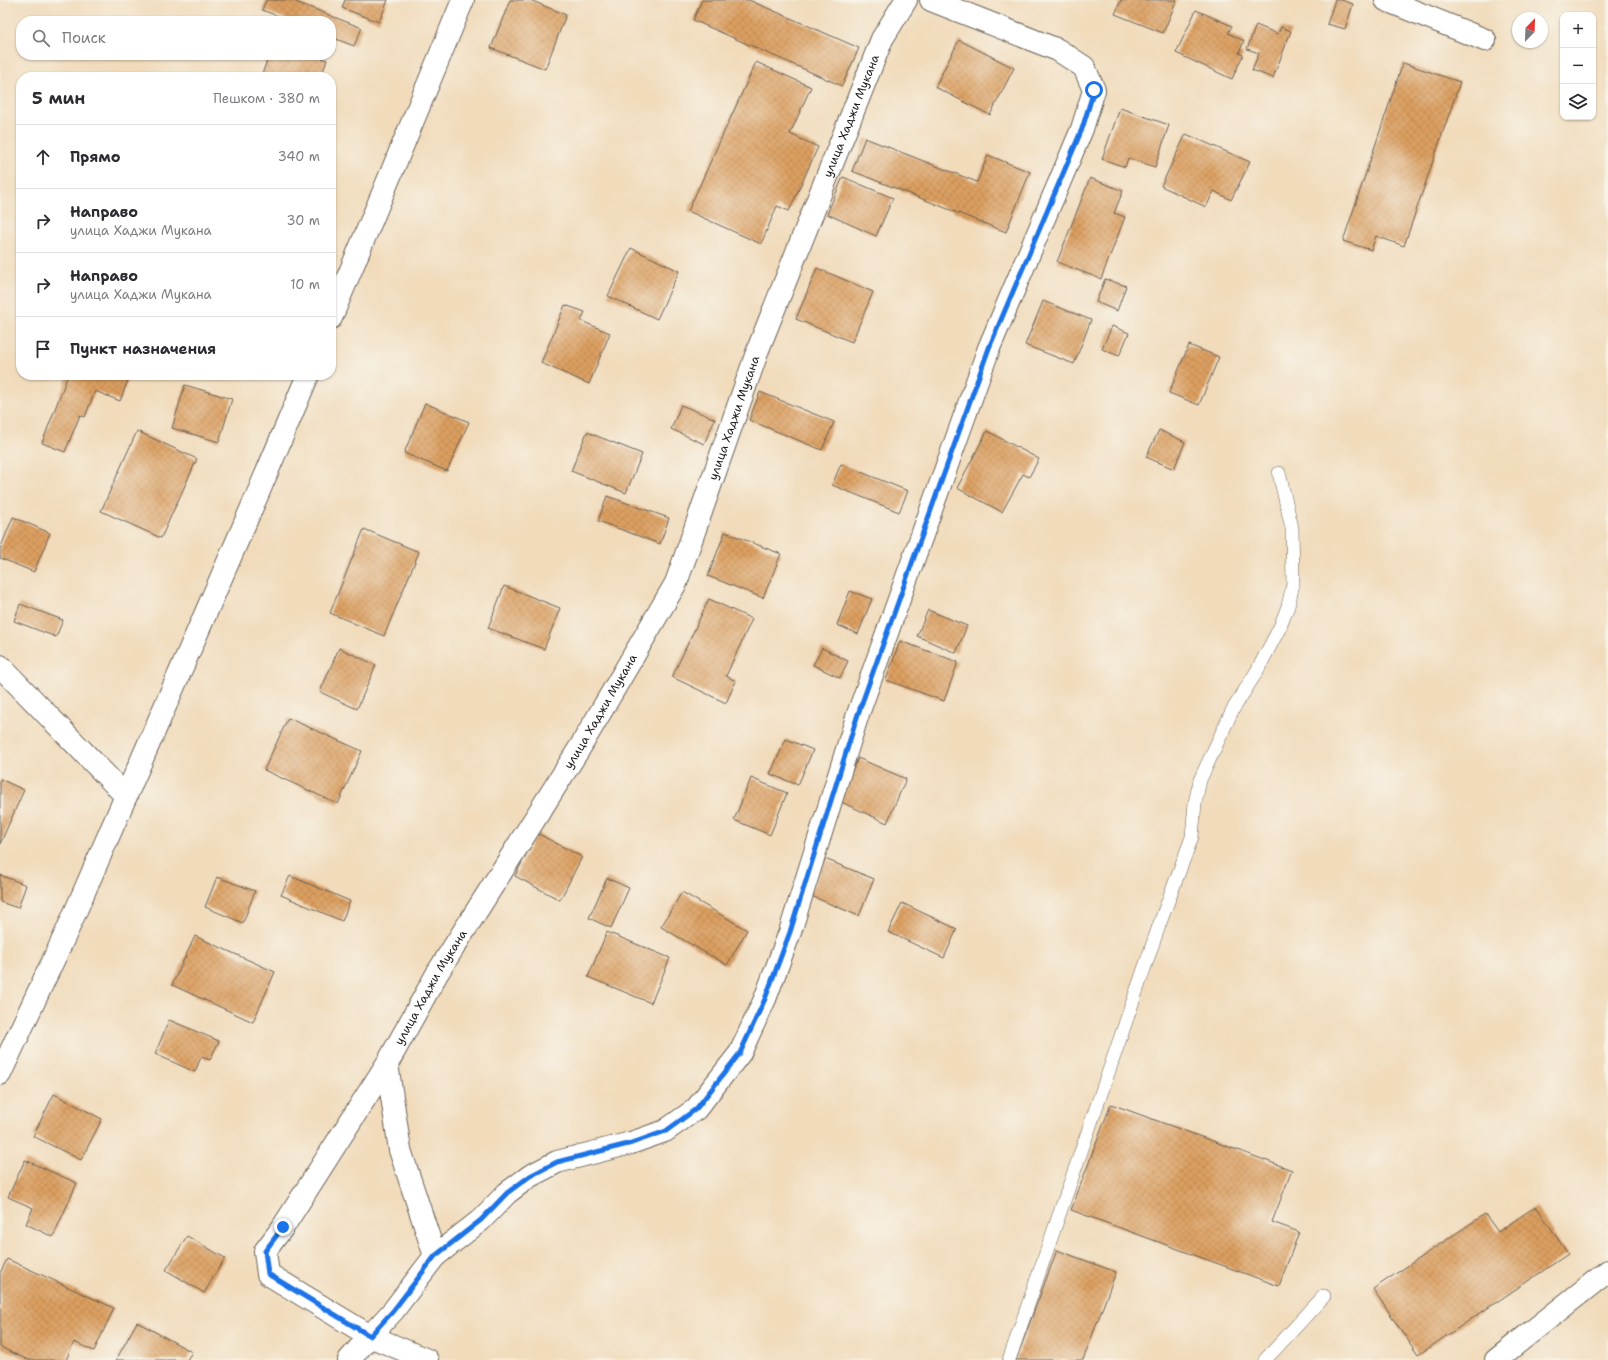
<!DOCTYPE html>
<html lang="ru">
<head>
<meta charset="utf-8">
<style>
	body { margin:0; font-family:"Shantell Sans",sans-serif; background:#f2f2f3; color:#2b2b33 }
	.controls { position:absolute; right:12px; top:12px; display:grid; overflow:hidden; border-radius:8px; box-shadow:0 1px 3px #0004 }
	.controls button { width:36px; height:36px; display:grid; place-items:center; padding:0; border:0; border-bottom:1px solid #e1e1e2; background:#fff; color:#2b2b33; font:20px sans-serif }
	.compass { position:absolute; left:1512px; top:12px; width:36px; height:36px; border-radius:50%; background:#fff; box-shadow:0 1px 3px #0004; rotate:23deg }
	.stop { position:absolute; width:12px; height:12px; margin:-9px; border:3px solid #1a73e8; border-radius:50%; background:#fff }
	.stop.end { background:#1a73e8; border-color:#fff; box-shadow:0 1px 4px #0008 }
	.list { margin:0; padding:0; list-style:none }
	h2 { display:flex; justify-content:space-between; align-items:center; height:52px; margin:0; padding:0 16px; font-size:17px }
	h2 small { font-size:13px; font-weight:400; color:#7c7c81 }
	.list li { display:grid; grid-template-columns:26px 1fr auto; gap:12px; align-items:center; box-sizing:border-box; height:64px; padding:0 16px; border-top:1px solid #e1e1e2 }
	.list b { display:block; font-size:15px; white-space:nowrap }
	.list p { margin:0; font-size:13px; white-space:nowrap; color:#7c7c81 }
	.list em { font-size:13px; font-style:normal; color:#7c7c81 }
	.icon { flex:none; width:22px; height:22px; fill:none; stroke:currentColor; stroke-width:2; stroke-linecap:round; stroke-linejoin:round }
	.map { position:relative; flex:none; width:1608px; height:1360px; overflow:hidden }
	.search { position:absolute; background:#fff; box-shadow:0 1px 3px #0004; left:16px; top:16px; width:320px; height:44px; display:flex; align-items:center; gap:10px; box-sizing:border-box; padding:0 14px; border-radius:16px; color:#7c7c81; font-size:15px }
	.panel { position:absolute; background:#fff; box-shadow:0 1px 3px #0004; left:16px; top:72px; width:320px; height:308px; border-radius:16px }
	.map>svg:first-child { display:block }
	.building { fill:url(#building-cross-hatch) }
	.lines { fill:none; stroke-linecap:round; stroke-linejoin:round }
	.service-casing { stroke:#675f54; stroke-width:14 }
	.minor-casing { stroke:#675f54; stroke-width:24 }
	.tertiary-casing { stroke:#675f54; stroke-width:24 }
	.service { stroke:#fff; stroke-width:13 }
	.minor { stroke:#fff; stroke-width:22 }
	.tertiary { stroke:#fff; stroke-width:22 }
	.route { stroke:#1a73e8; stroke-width:5 }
	.labels { text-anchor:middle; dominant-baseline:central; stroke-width:3; stroke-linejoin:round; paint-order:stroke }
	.street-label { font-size:12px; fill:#1c1c1c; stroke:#f7f3e8 }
</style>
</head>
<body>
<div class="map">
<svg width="1608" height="1360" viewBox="0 0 1608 1360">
	<defs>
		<pattern id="building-cross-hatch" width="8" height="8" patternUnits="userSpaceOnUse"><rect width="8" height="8" fill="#dc9f60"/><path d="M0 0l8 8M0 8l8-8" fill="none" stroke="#bc8853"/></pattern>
	</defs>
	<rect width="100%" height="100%" fill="#f7f3e8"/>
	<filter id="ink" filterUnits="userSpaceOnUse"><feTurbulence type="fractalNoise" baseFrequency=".025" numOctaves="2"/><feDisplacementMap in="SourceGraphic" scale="8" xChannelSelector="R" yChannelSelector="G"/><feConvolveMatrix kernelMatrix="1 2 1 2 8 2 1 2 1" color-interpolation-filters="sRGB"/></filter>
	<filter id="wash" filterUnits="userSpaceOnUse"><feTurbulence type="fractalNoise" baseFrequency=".012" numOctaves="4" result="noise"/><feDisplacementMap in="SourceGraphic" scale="16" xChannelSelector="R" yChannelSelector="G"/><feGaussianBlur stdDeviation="0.9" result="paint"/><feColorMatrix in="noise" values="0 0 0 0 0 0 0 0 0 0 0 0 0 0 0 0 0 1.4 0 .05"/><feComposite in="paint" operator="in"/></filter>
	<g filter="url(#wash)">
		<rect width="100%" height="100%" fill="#f1dbbb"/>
		<g id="blocks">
			<path class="building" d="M266 0H291L362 28 354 46 331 37V21H291L262 10Z
				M345 0H388L379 22 342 8Z
				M510 0H530L566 15 545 69 491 48Z
				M702 0H749L859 48 842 86 693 20Z
				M1121 0H1177L1163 33 1115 14Z
				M1335 0H1341L1353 4 1345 29 1327 24Z
				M1196 10 1232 26 1228 33 1244 41 1239 53 1243 55 1232 79 1176 53Z
				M1256 25 1278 34 1281 27 1291 31 1273 78 1252 70 1259 53 1247 49Z
				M959 40 1014 68 990 115 935 87Z
				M269 55H313L327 60 321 77H261Z
				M756 62 811 87 790 134 818 147 789 211 777 206 761 244 688 211Z
				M1403 63 1460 82 1404 246 1376 236 1371 250 1343 241Z
				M1120 108 1169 125 1155 167 1128 158 1125 167 1102 159Z
				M1186 134 1250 162 1231 200 1214 191 1206 207 1161 186Z
				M865 138 977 182 988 155 1030 172 1006 232 852 171Z
				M843 177 893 198 876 236 827 214Z
				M1090 178 1123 191 1114 213 1125 217 1101 279 1057 262Z
				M631 248 679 271 657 319 608 296Z
				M817 268 873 292 852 342 796 319Z
				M1105 279 1126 286 1117 311 1096 302Z
				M1043 301 1091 320 1074 364 1025 345Z
				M565 305 585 312 581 321 610 333 589 384 541 363Z
				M1112 326 1129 333 1119 356 1102 349Z
				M1189 345 1219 357 1199 405 1169 393Z
				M68 375H130L120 401 95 391 85 417 80 415 65 452 42 443Z
				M185 385 232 399 219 442 172 428Z
				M760 392 834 422 822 450 749 420Z
				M425 403 469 422 447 471 404 453Z
				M681 405 715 419 704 444 671 429Z
				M1159 430 1185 442 1174 469 1146 457Z
				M137 431 197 459 161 538 101 511Z
				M987 431 1039 459 1029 477 1023 474 1002 512 957 488Z
				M587 432 642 454 626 493 571 471Z
				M841 464 908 491 899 512 832 485Z
				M607 496 669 518 660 544 598 521Z
				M13 517 50 533 34 572 0 558V549Z
				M364 529 419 552 384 636 330 613Z
				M725 532 781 554 763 598 708 576Z
				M504 586 560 608 544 649 488 628Z
				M850 591 872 599 858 634 837 625Z
				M709 599 752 619 726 676 736 681 726 703 672 677Z
				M20 604 63 620 56 637 14 621Z
				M928 610 967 626 956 653 917 636Z
				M900 641 958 662 944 701 886 680Z
				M339 648 376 665 357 709 320 692Z
				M822 648 848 661 840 678 813 665Z
				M288 718 362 751 338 804 264 770Z
				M786 739 813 750 798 785 770 774Z
				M858 758 906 779 887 823 839 801Z
				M751 778 787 793 770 835 734 820Z
				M0 779 24 790 0 844Z
				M537 833 582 857 560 900 515 876Z
				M825 859 874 879 859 916 809 895Z
				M0 875 26 885 18 908 0 902Z
				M290 876 350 901 342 921 281 895Z
				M217 877 255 891 243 923 205 907Z
				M607 878 629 888 611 928 589 918Z
				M682 892 747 930 727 965 661 927Z
				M902 903 957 929 944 958 888 932Z
				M607 932 670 958 651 1003 588 977Z
				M195 936 275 972 253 1022 172 985Z
				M169 1020 219 1041 210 1060 201 1057 195 1072 155 1054Z
				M54 1094 102 1119 81 1160 33 1136Z
				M1111 1104 1292 1170 1272 1222 1299 1232 1279 1286 1071 1210Z
				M25 1160 77 1183 53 1237 26 1224 33 1208 8 1197Z
				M1536 1206 1568 1254 1418 1355 1373 1289 1485 1214 1498 1232Z
				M187 1236 225 1258 204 1293 166 1270Z
				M1057 1250 1116 1272 1083 1360H1016Z
				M7 1259 114 1308 94 1351 74 1342 66 1360H28L0 1347V1273Z
				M137 1322 192 1352 187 1360H116Z"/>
		</g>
	</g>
	<g filter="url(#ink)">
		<use href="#blocks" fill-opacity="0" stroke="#675f54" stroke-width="1"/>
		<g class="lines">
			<g class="service-casing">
				<path id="service" d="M1009 1360 1161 920 1192 837 1195 803 1200 780 1232 711 1257 671 1280 627 1288 606 1293 584 1292 528 1279 473
					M1265 1360 1324 1296"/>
			</g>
			<g class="minor-casing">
				<g id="minor">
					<path d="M1386 0 1485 40"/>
					<path d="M331 318 463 0"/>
					<path d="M0 666 126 796"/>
					<path id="s1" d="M387 1064 400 1150 435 1256 393 1311 370 1336 268 1274 265 1251 283 1227 387 1064 438 972 579 749 676 583 759 347 882 39 906 0"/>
					<path d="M0 1074 67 931 259 491 308 375"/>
					<path d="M435 1256 481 1220 507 1193 530 1176 557 1162 631 1143 665 1131 696 1109 740 1053 765 999 790 932 858 714 989 348 1082 129 1094 90 1084 67 1058 50 931 0"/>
					<path d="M1496 1360 1608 1271"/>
				</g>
			</g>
			<g class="tertiary-casing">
				<path id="tertiary" d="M349 1360 370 1336 427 1360"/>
			</g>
			<use href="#service" class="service"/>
			<use href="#minor" class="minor"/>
			<use href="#tertiary" class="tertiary"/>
		</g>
	</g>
	<g class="lines" filter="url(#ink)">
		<path class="route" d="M283 1227 265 1251 268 1274 370 1336 393 1311 435 1256 481 1220 507 1193 530 1176 557 1162 632 1143 666 1131 696 1109 740 1053 765 999 790 932 858 714 989 348 1082 129 1094 90"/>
	</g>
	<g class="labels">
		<g class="street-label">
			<text stroke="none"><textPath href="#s1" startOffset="1728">улица Хаджи Мукана</textPath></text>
			<text stroke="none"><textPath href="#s1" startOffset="1404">улица Хаджи Мукана</textPath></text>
			<text stroke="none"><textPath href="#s1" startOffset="1080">улица Хаджи Мукана</textPath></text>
			<text stroke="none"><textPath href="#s1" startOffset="756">улица Хаджи Мукана</textPath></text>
		</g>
	</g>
</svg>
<div class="controls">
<button>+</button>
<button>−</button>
<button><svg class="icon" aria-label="layers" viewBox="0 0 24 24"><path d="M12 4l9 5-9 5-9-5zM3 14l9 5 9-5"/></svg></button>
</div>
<svg class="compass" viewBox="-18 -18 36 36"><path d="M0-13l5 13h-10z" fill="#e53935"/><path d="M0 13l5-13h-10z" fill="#7c7c81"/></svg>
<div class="stop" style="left:1094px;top:90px"></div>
<div class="stop end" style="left:283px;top:1227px"></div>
<div class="search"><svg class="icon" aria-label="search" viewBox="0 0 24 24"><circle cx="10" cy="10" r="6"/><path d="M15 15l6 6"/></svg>Поиск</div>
<section class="panel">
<h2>5 мин<small>Пешком · 380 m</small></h2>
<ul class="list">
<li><svg class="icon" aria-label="ahead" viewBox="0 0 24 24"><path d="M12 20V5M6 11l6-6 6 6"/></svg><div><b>Прямо</b></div><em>340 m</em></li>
<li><svg class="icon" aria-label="right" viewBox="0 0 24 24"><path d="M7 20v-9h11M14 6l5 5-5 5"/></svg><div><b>Направо</b><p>улица Хаджи Мукана</p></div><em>30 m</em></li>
<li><svg class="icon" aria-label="right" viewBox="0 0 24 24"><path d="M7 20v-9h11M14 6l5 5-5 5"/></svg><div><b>Направо</b><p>улица Хаджи Мукана</p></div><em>10 m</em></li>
<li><svg class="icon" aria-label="arrive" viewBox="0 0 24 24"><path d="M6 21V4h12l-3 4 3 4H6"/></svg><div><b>Пункт назначения</b></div></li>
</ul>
</section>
</div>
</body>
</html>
